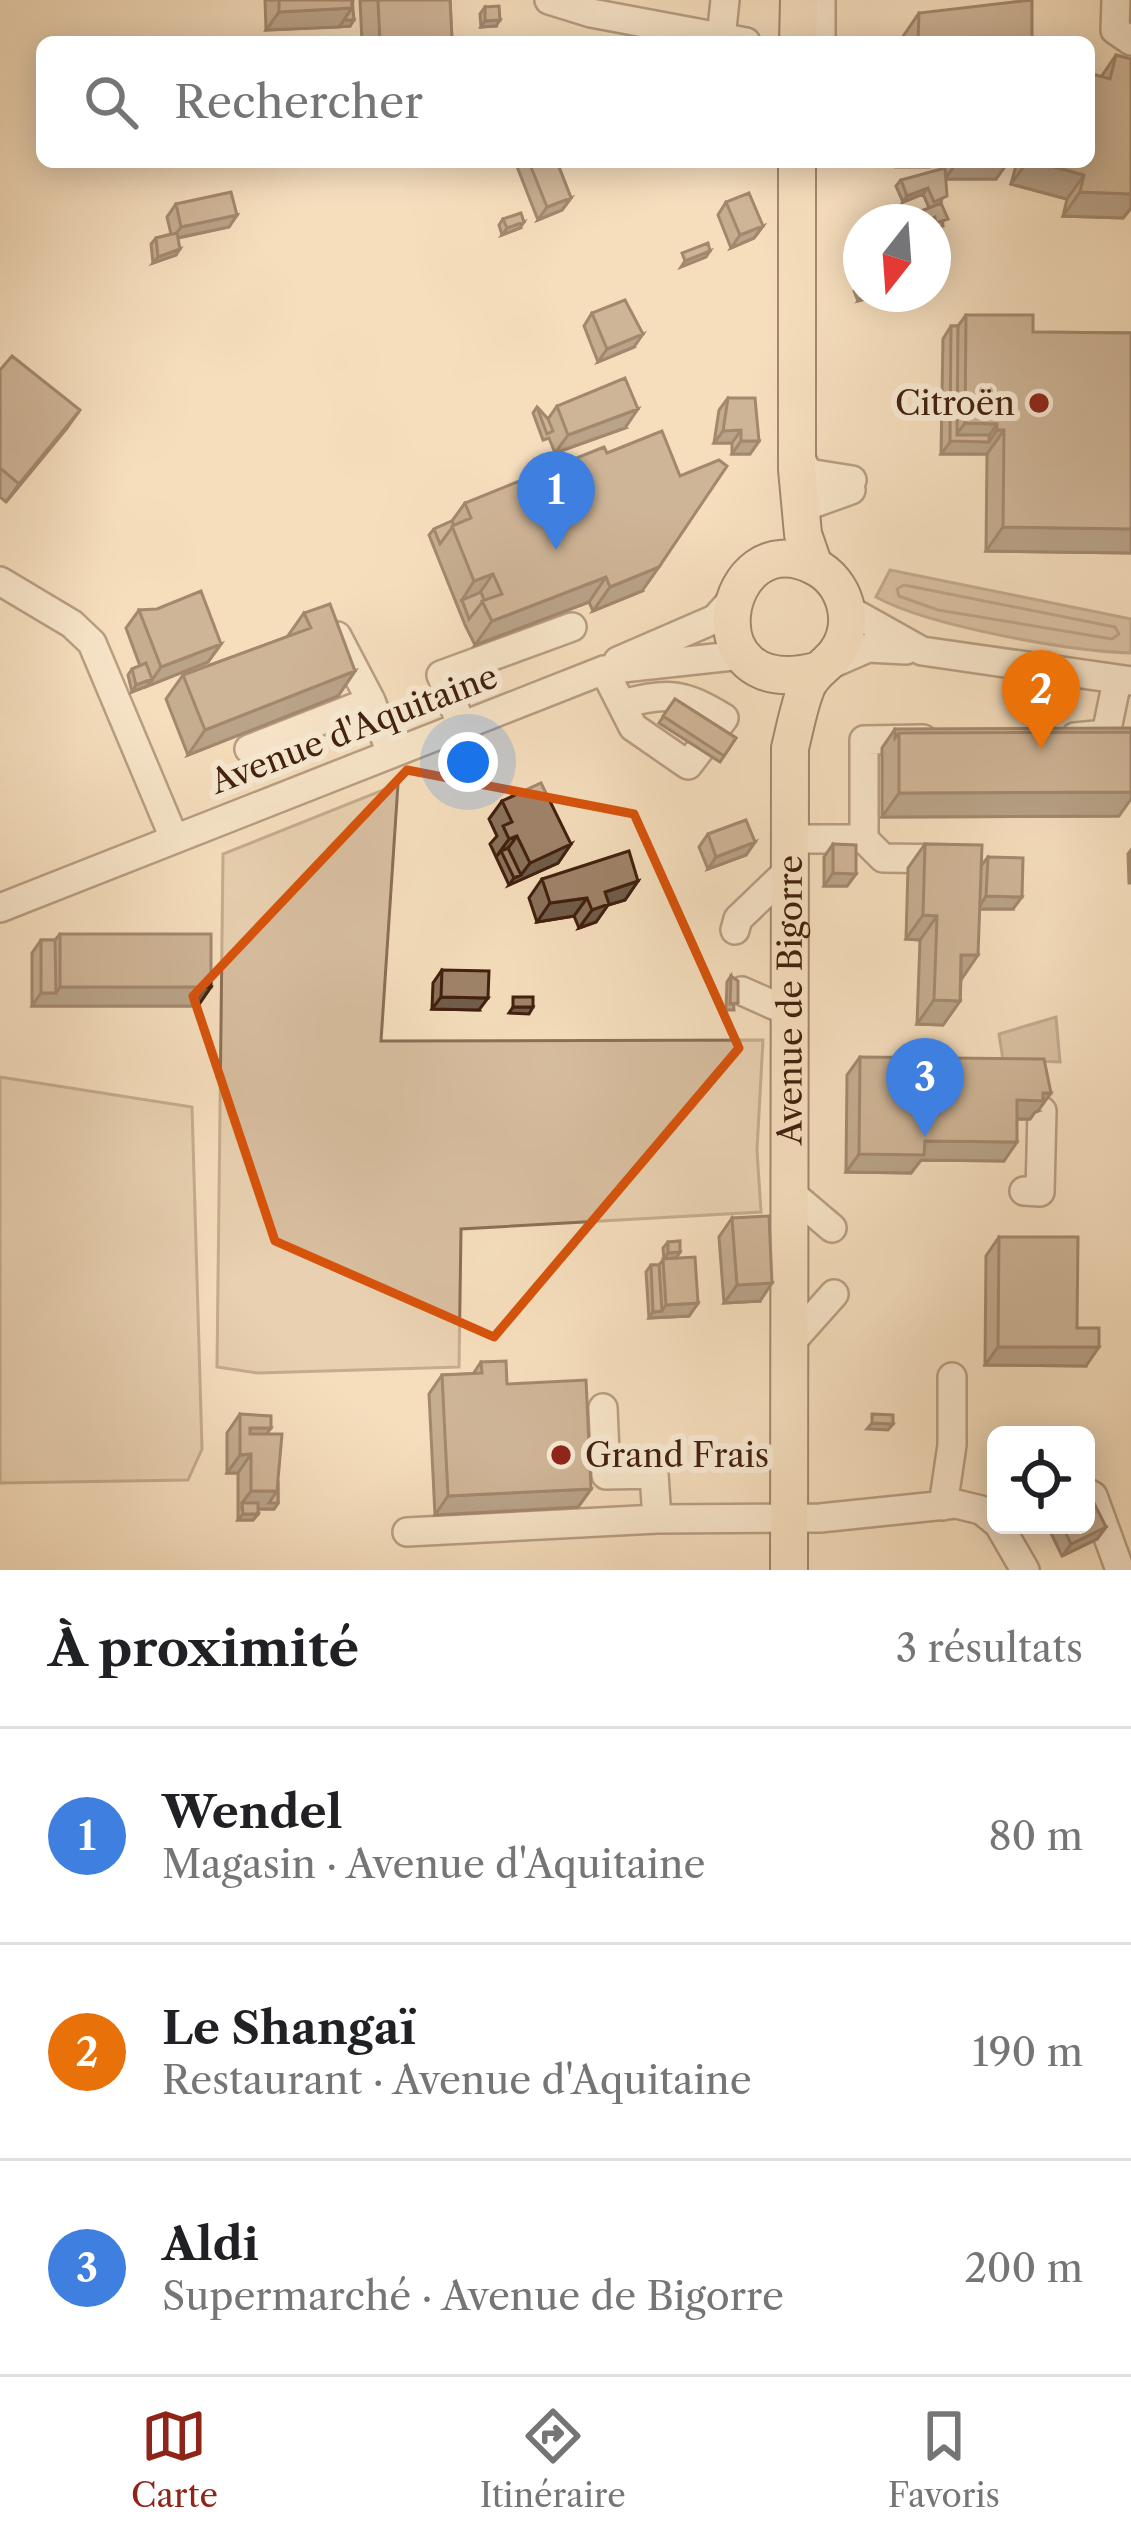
<!DOCTYPE html>
<html lang="fr">
<head>
<meta charset="utf-8">
<style>
	body { margin:0; font-family:"Libre Caslon Text",serif; background:#f6f6f6; color:#202124 }
	.controls { position:absolute; right:36px; bottom:36px; display:grid; overflow:hidden; border-radius:18px; box-shadow:0 6px 30px #0003 }
	.controls button { width:108px; height:108px; display:grid; place-items:center; padding:0; border:0; border-bottom:3px solid #e0e0e0; background:#fff; color:#202124; font:60px sans-serif }
	.compass { position:absolute; left:843px; top:204px; width:108px; height:108px; border-radius:50%; background:#fff; box-shadow:0 6px 30px #0003; rotate:197deg }
	.you { position:absolute; left:468px; top:762px; width:42px; height:42px; margin:-30px; border:9px solid #fff; border-radius:50%; background:#1a73e8; box-shadow:0 0 0 18px #1a73e833 }
	.badge { display:grid; place-items:center; width:78px; height:78px; border-radius:50%; background:#8f2418; color:#fff; font-size:39px; font-weight:700 }
	.pin { position:absolute; translate:-50% -99px; filter:drop-shadow(0 3px 6px #0008) }
	.pin::after { content:''; position:absolute; top:63px; width:42px; height:36px; background:inherit; clip-path:polygon(0 0,100% 0,50% 100%) }
	.list { margin:0; padding:0; list-style:none }
	h2 { display:flex; justify-content:space-between; align-items:center; height:156px; margin:0; padding:0 48px; font-size:51px }
	h2 small { font-size:39px; font-weight:400; color:#757577 }
	.list li { display:grid; grid-template-columns:78px 1fr auto; gap:36px; align-items:center; box-sizing:border-box; height:216px; padding:0 48px; border-top:3px solid #e0e0e0 }
	.list b { display:block; font-size:45px; white-space:nowrap }
	.list p { margin:0; font-size:39px; white-space:nowrap; color:#757577 }
	.list em { font-size:39px; font-style:normal; color:#757577 }
	.icon { flex:none; width:66px; height:66px; fill:none; stroke:currentColor; stroke-width:2; stroke-linecap:round; stroke-linejoin:round }
	.map { position:relative; flex:none; width:1131px; height:1570px; overflow:hidden }
	.search { position:absolute; background:#fff; box-shadow:0 6px 30px #0003; left:36px; right:36px; top:36px; height:132px; display:flex; align-items:center; gap:30px; box-sizing:border-box; padding:0 42px; border-radius:18px; color:#757577; font-size:45px }
	.sheet { height:804px; background:#fff }
	nav { display:flex; justify-content:space-around; align-items:center; box-sizing:border-box; height:168px; border-top:3px solid #e0e0e0; background:#fff; font-size:33px; color:#757577 }
	nav a { display:grid; justify-items:center; gap:6px }
	nav .on { color:#8f2418 }
	.map>svg:first-child { display:block }
	.green { fill:#d7be9f; stroke:#8c6f56; stroke-width:3 }
	.water { fill:#b89d82; stroke:#896b54; stroke-width:3 }
	.lines { fill:none; stroke-linecap:round; stroke-linejoin:round }
	.shore { stroke:#7d5e48; stroke-width:3 }
	.minor-casing { stroke:#6f503a; stroke-width:32 }
	.major-casing { stroke:#42200e; stroke-width:40 }
	.minor { stroke:#f8ead4; stroke-width:27 }
	.major { stroke:#f5debd; stroke-width:36 }
	.wall { fill:#89715a; stroke:#42200e; stroke-width:3 }
	.shaded-wall { fill:#6f5c4a; stroke:#42200e; stroke-width:3 }
	.building { fill:#9f8369; stroke:#42200e; stroke-width:3 }
	.marked { fill:none; stroke:#d7530c; stroke-width:9; stroke-linejoin:round }
	.poi-dot { fill:#8f2418; stroke:#f8ead4; stroke-width:4.5 }
	.labels { text-anchor:middle; dominant-baseline:central; stroke-width:12; stroke-linejoin:round; paint-order:stroke }
	.poi-label { font-size:33px; fill:#42200e; stroke:#f8ead4; text-anchor:end }
	.street-label { font-size:33px; fill:#42200e; stroke:#f8ead4 }
</style>
</head>
<body>
<div class="map">
<svg width="1131" height="1570" viewBox="0 0 1131 1570">
	<rect width="100%" height="100%" fill="#f5debd"/>
	<filter id="stains"><feTurbulence type="fractalNoise" baseFrequency=".00167" numOctaves="4"/><feColorMatrix values="0 0 0 0 .2 0 0 0 0 .09 0 0 0 0 .02 0 0 0 .5 -.17"/></filter>
	<radialGradient id="worn" r=".72"><stop offset=".6" stop-color="#630" stop-opacity="0"/><stop offset="1" stop-color="#630" stop-opacity=".3"/></radialGradient>
	<path class="green" d="M398 784 381 1041 763 1040 757 1150 761 1212 461 1229 459 1367 258 1373 217 1367 223 854Z
		M0 1077 192 1107 202 1449 188 1480 0 1483Z"/>
	<path class="water" d="M890 570 1131 619V653C1069 651 928 626 876 597Z
		M1056 1017 1060 1062 1003 1060 999 1034Z"/>
	<g class="lines">
		<path class="shore" d="M904 585 1115 627 1119 634 1112 639 938 610 899 596 897 589Z"/>
		<g class="minor-casing">
			<path id="minor" d="M549 0 591 13 746 42
				M1116 0 1115 30 1131 41
				M721 38 725 0
				M821 42V0
				M797 450 808 473 852 480
				M801 508 851 490
				M0 581 72 624 92 643 174 838
				M847 609 922 651 1131 681
				M337 636 371 701
				M618 661 715 619 733 599
				M822 668 868 648 906 650
				M604 670 633 727 688 765 724 718C685 694 668 691 623 704
				M462 726 441 675 572 627
				M1075 737 1106 734 1117 681
				M249 749 371 701 391 753
				M790 839H864L883 858 953 859
				M864 839V740L923 739
				M0 908 604 670 742 655
				M735 930 738 919 790 869
				M742 991 787 1011
				M786 1189 832 1228
				M1024 1191 1040 1192 1042 1111
				M793 1340 834 1294
				M603 1408 606 1475 654 1474 657 1519
				M1086 1492 1093 1496 1120 1570
				M943 1506 952 1445V1377
				M999 1525 1025 1570
				M407 1532 657 1519 820 1518 956 1504 981 1510 996 1522"/>
		</g>
		<g class="major-casing">
			<g id="major">
				<path d="M798 42 799 0"/>
				<path d="M797 162V469L803 534 814 566"/>
				<path id="s1" d="M789 1570 790 748C795 728 799 705 807 686 814 671 828 665 837 652 857 623 846 582 814 566 721 520 688 704 816 671"/>
			</g>
		</g>
		<use href="#minor" class="minor"/>
		<use href="#major" class="major"/>
	</g>
	<path class="wall" d="M265 0H353L350 26 266 30Z
		M360 0H450L452 39 470 42H362Z
		M485 7 496 26 481 27 480 14Z
		M919 13 1032 42H902V38Z
		M1116 55 1131 59V208L1123 218 1063 216 1067 199 1011 184 1017 162H1089L1101 77Z
		M518 162H557L571 198 562 210 538 220 516 164Z
		M944 162H1008L996 179H945L941 203 943 226 937 228 940 246 933 256V222H896L929 208 923 194 903 202 896 186 901 180 945 174Z
		M726 202 763 226 754 238 731 248 718 215Z
		M176 204 237 215 229 227 178 238 176 255 153 263 151 244 156 238 171 234 167 217Z
		M503 219 520 228 502 235 499 225Z
		M859 284H861V294H884L858 301 854 291Z
		M592 313 634 347 598 362 584 326Z
		M966 315 1033 332 1131 333V553L986 551 987 454H941L943 339 951 326H958Z
		M0 370 67 428 6 502 0 497Z
		M728 398 759 441 750 454H732V443H714L719 410Z
		M557 406 625 428 555 453 549 438 543 440 533 413 537 407 548 419Z
		M465 503 642 591 593 611 589 602 475 645 465 625 429 535 434 529 452 521Z
		M139 610 221 644 208 662 132 692 128 675 132 669 140 666 126 628Z
		M304 613 355 671 338 696 188 755 166 699 183 675 287 637Z
		M675 699 736 738 720 762 659 723Z
		M895 729 1119 816 882 817V748Z
		M502 801 571 844 558 863 509 885 490 844 497 836 489 819Z
		M708 834 755 842 746 855 708 869 699 847Z
		M833 844 856 874 847 886H824V857Z
		M925 844 981 866 988 857 1013 909H980L961 980 960 1001 943 1025 917 1024 920 940 906 939 908 868Z
		M1131 850V883H1129L1128 854Z
		M542 879 638 881 625 900 608 905 596 922 579 928 574 916 537 922 529 898Z
		M60 934 198 1006H32V953L41 940H55Z
		M442 970 479 1010 432 1009 433 983Z
		M731 976 734 1010H726L727 982Z
		M860 1057 1038 1111 1035 1112 1030 1119H1017L1004 1161 921 1160 911 1173 846 1172 847 1075Z
		M732 1218 760 1301 724 1303 719 1237Z
		M999 1237 1077 1328 1086 1366 985 1365 986 1256Z
		M668 1242 680 1252 676 1258 698 1303 689 1316 649 1318 646 1272 651 1265H659L664 1259 663 1248Z
		M481 1362 507 1384 591 1489 578 1507 435 1515 429 1394 442 1375 473 1374Z
		M240 1414 266 1434 278 1482V1503L274 1509H258V1514L253 1520H238V1473H227V1433Z
		M1045 1525H1086L1106 1527 1097 1539 1062 1556 1050 1531 1048 1532Z"/>
	<path class="shaded-wall" d="M352 8 339 27 266 30 279 12Z
		M344 20H354L350 26 339 27Z
		M500 20 496 26 481 27 485 21Z
		M901 162H933L930 167H897Z
		M957 162H1008L996 179H945Z
		M1027 162H1037L1084 175 1067 199 1011 184Z
		M928 188 923 194 903 202 907 196Z
		M1080 192 1131 194V208L1123 218 1063 216Z
		M571 198 562 210 538 220 547 207Z
		M237 215 229 227 172 239 181 227Z
		M524 222 520 228 502 235 507 228Z
		M763 226 754 238 731 248 740 235Z
		M180 249 176 255 153 263 158 257Z
		M710 251 706 257 681 267 685 261Z
		M863 294H884L858 301Z
		M643 334 634 347 598 362 607 349Z
		M638 409 625 428 555 453 568 435Z
		M80 410 67 428 6 502 19 484Z
		M965 423 997 424 985 442H989L997 430H1004L987 454H941Z
		M741 430 732 443H714L723 431Z
		M741 441H759L750 454H732Z
		M1003 527 1131 529V553L986 551Z
		M659 567 642 591 593 611 610 587Z
		M493 574 476 598 462 600 474 581Z
		M606 577 589 602 475 645 492 621Z
		M221 644 208 662 148 686 161 667Z
		M355 671 338 696 188 755 205 730Z
		M152 679 147 686 132 692 136 685Z
		M1131 792V799L1119 816 882 817 899 793Z
		M517 836 504 854 501 851 496 857 509 839Z
		M755 842 746 855 708 869 716 857Z
		M571 844 558 863 509 885 514 878 521 875 530 863Z
		M833 873 856 874 847 886H824Z
		M638 881 625 900 608 905 596 922 579 928 605 892Z
		M986 896 1022 897 1013 909H978Z
		M587 898 574 916 537 922 550 903Z
		M923 915 937 916 920 940 906 939Z
		M961 955H978L961 980Z
		M60 987H211L198 1006H32L41 993H56Z
		M441 997 488 998 479 1010 432 1009Z
		M934 1000 960 1001 943 1025 917 1024Z
		M513 1007H533L529 1014 509 1013Z
		M1043 1093H1051L1038 1111 1035 1112 1030 1119H1004L1017 1100Z
		M925 1141 1017 1142 1004 1161 921 1160 911 1173 846 1172 859 1154Z
		M680 1252 676 1258 664 1259 668 1253Z
		M772 1283 760 1301 724 1303 737 1285Z
		M698 1303 689 1316 649 1318 653 1312 662 1311 666 1305Z
		M998 1347H1099L1086 1366 985 1365Z
		M872 1423 893 1424 888 1430 867 1429Z
		M250 1428H271L258 1446 242 1447Z
		M251 1454 238 1473H227L240 1455Z
		M591 1489 578 1507 435 1515 448 1496Z
		M251 1491H277L278 1503 274 1509H242V1503Z
		M243 1514H258L253 1520H238Z
		M1106 1527 1097 1539 1062 1556 1071 1544Z"/>
	<path class="building" d="M279 0H352V8L279 12Z
		M352 0 354 20H344L352 8Z
		M378 0H450L452 39 470 38V42H380Z
		M1032 0V42H918L919 13Z
		M499 6 500 20 485 21V7Z
		M1116 55 1131 59V194L1080 192 1084 175 1037 162H1089V73L1110 79Z
		M529 162H557L571 198 547 207Z
		M945 168 947 196 934 202 928 188 907 196 901 180Z
		M231 192 237 215 181 227 176 204Z
		M749 193 763 226 740 235 726 202Z
		M941 203 948 219 936 223 935 217 923 222 897 221Z
		M521 213 524 222 507 228 503 219Z
		M935 217 940 246 933 248V222H923Z
		M177 233 180 249 158 257 156 238Z
		M708 243 710 251 685 261 682 253Z
		M625 300 643 334 607 349 592 313Z
		M966 315H1033V332L1131 333V529L1003 527 1004 430H997V424L965 423Z
		M951 326H958L957 435H989V442L950 441Z
		M12 356 80 410 19 484 0 468V370Z
		M625 378 638 409 568 435 557 406Z
		M728 398H755L759 441H741V430L723 431Z
		M537 407 548 419 553 431 547 434Z
		M662 431 680 476 719 460 727 466 659 567 610 587 606 577 492 621 482 601 502 594 493 574 474 581 452 526 471 518 465 503 604 447 607 453Z
		M452 521 454 525 440 544 434 529Z
		M201 591 221 644 161 667 139 610 157 609Z
		M481 592 484 600 469 619 462 600Z
		M330 604 355 671 205 730 183 675 311 628 304 613Z
		M146 663 152 679 136 685 132 669Z
		M675 699 736 738 724 756 663 716Z
		M1131 728V732L899 733 895 738V729Z
		M1131 732V792L899 793V733Z
		M541 783 571 844 530 863 517 836 509 839 503 826 512 822 502 801Z
		M746 820 755 842 716 857 708 834Z
		M833 844 856 845V874L833 873Z
		M925 844 982 845 978 955H961L960 1001 934 1000 937 916 923 915Z
		M508 848 521 875 514 878 501 851Z
		M629 851 638 881 605 892 609 904 592 910 587 898 550 903 542 879Z
		M988 857 1023 858 1022 897 986 896Z
		M60 934H211V987H60Z
		M41 940H55L56 993H41Z
		M442 970 489 971 488 998 441 997Z
		M731 976 738 981V1003L730 1004Z
		M513 997H533V1007H513Z
		M860 1057 1044 1059 1051 1093H1043V1101L1017 1100V1142L925 1141 924 1155 859 1154Z
		M769 1216 772 1283 737 1285 732 1218Z
		M999 1237H1078L1077 1328H1099V1347H998Z
		M680 1241V1252L668 1253V1242Z
		M695 1257 698 1303 666 1305 663 1259Z
		M651 1265H659L662 1311 653 1312Z
		M506 1361 507 1384 586 1380 591 1489 448 1496 442 1375 482 1373 481 1362Z
		M240 1414 271 1416V1428H250V1434H282L277 1491H251V1454L240 1455Z
		M872 1414 893 1415V1424L872 1423Z
		M278 1482V1503H269L277 1491Z
		M1093 1501 1106 1527 1071 1544 1062 1525H1086V1505Z
		M242 1503H258V1514H243Z"/>
	<path d="M0 0H1131V1570H0ZM407 770 634 814 739 1048 494 1337 275 1241 193 996Z" fill="#f5debd" fill-opacity=".55" fill-rule="evenodd"/>
	<path class="marked" d="M407 770 634 814 739 1048 494 1337 275 1241 193 996Z"/>
	<g class="poi-dot">
		<circle cx="1039" cy="403" r="12"/>
		<circle cx="561" cy="1455" r="12"/>
	</g>
	<g class="labels">
		<g class="poi-label">
			<text x="1015" y="403">Citroën</text>
			<text x="585" y="1455" text-anchor="start">Grand Frais</text>
		</g>
		<g class="street-label">
			<text transform="translate(354 729) rotate(-21)">Avenue d'Aquitaine</text>
			<text stroke="none"><textPath href="#s1" startOffset="570">Avenue de Bigorre</textPath></text>
		</g>
	</g>
	<rect width="100%" height="100%" filter="url(#stains)"/>
	<rect width="100%" height="100%" fill="url(#worn)"/>
</svg>
<div class="controls">
<button><svg class="icon" aria-label="locate" viewBox="0 0 24 24"><circle cx="12" cy="12" r="6"/><path d="M12 2v4M12 18v4M2 12h4M18 12h4"/></svg></button>
</div>
<svg class="compass" viewBox="-18 -18 36 36"><path d="M0-13l5 13h-10z" fill="#e53935"/><path d="M0 13l5-13h-10z" fill="#757577"/></svg>
<div class="you"></div>
<div class="pin badge" style="left:556px;top:550px;background:#3f7fe0">1</div>
<div class="pin badge" style="left:1041px;top:749px;background:#e8710a">2</div>
<div class="pin badge" style="left:925px;top:1137px;background:#3f7fe0">3</div>
<div class="search"><svg class="icon" aria-label="search" viewBox="0 0 24 24"><circle cx="10" cy="10" r="6"/><path d="M15 15l6 6"/></svg>Rechercher</div>
</div>
<section class="sheet">
<h2>À proximité<small>3 résultats</small></h2>
<ul class="list">
<li><span class="badge" style="background:#3f7fe0">1</span><div><b>Wendel</b><p>Magasin · Avenue d'Aquitaine</p></div><em>80 m</em></li>
<li><span class="badge" style="background:#e8710a">2</span><div><b>Le Shangaï</b><p>Restaurant · Avenue d'Aquitaine</p></div><em>190 m</em></li>
<li><span class="badge" style="background:#3f7fe0">3</span><div><b>Aldi</b><p>Supermarché · Avenue de Bigorre</p></div><em>200 m</em></li>
</ul>
</section>
<nav>
<a class="on"><svg class="icon" aria-label="map" viewBox="0 0 24 24"><path d="M3 6l6-2 6 2 6-2v14l-6 2-6-2-6 2zM9 4v14M15 6v14"/></svg>Carte</a>
<a><svg class="icon" aria-label="directions" viewBox="0 0 24 24"><path d="M12 3l9 9-9 9-9-9zM9 14v-3h6M13 9l2 2-2 2"/></svg>Itinéraire</a>
<a><svg class="icon" aria-label="saved" viewBox="0 0 24 24"><path d="M7 4h10v16l-5-4-5 4z"/></svg>Favoris</a>
</nav>
</body>
</html>
